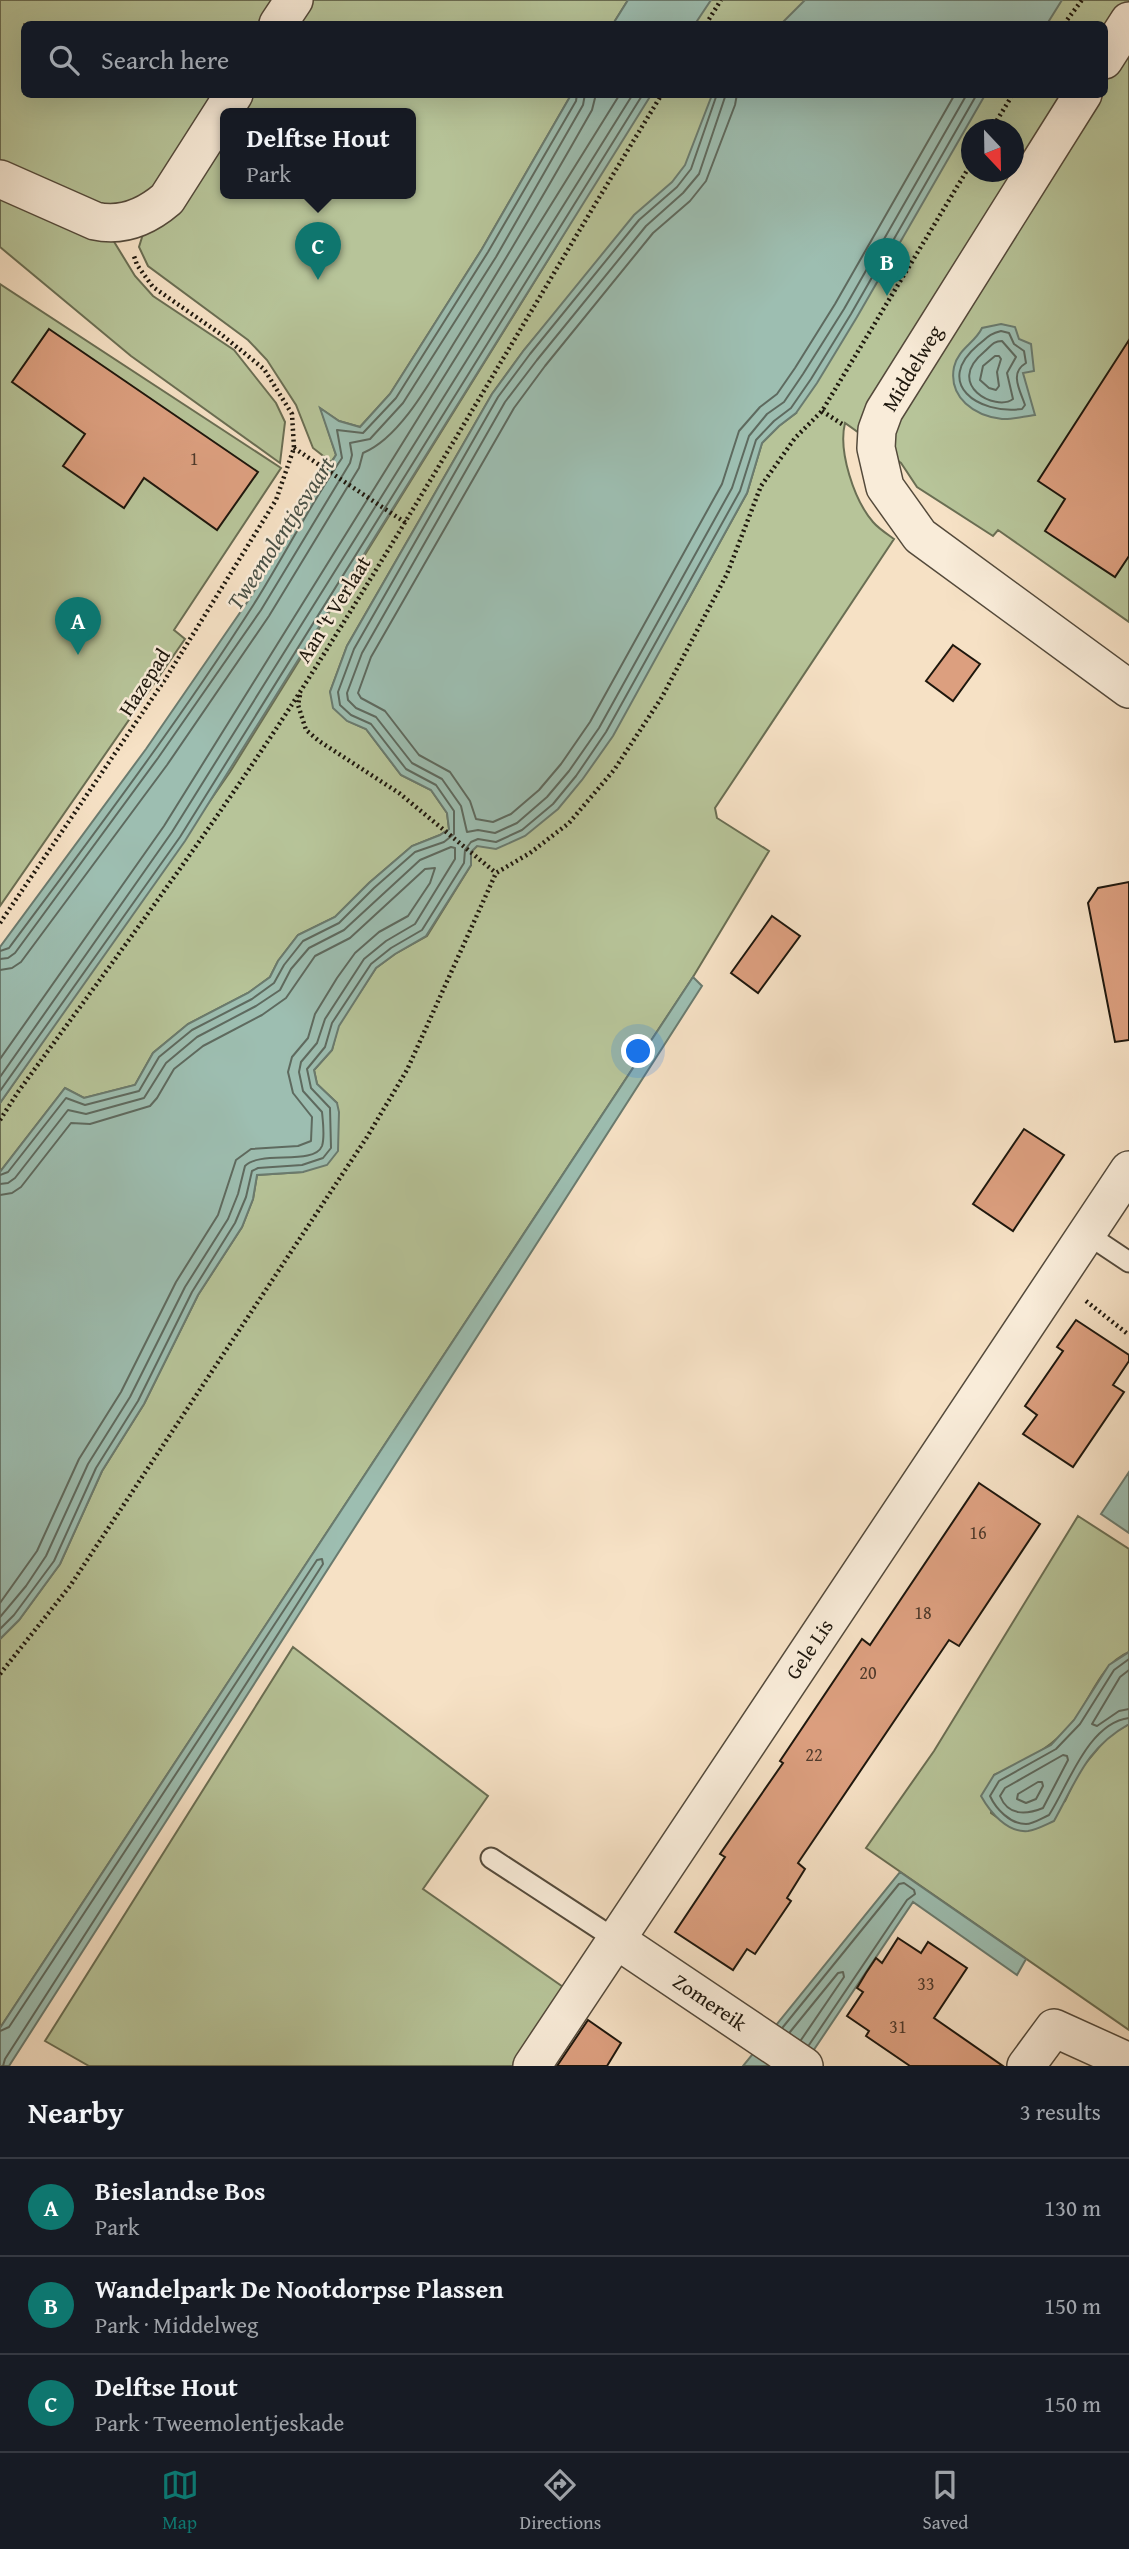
<!DOCTYPE html>
<html lang="en">
<head>
<meta charset="utf-8">
<style>
	body { margin:0; font-family:"Gentium Book Plus",serif; background:#242831; color:#f1f3f6 }
	.compass { position:absolute; left:961px; top:119px; width:63px; height:63px; border-radius:50%; background:#171b24; box-shadow:0 7px 28px #0002; rotate:158deg }
	.you { position:absolute; left:639px; top:1052px; width:24px; height:24px; margin:-18px; border:5px solid #fff; border-radius:50%; background:#1a73e8; box-shadow:0 0 0 10px #1a73e833 }
	.badge { display:grid; place-items:center; width:46px; height:46px; border-radius:50%; background:#0f766e; color:#fff; font-size:23px; font-weight:700 }
	.pin { position:absolute; translate:-50% -58px; filter:drop-shadow(0 2px 4px #0008) }
	.pin::after { content:''; position:absolute; top:37px; width:24px; height:21px; background:inherit; clip-path:polygon(0 0,100% 0,50% 100%) }
	.popup { position:absolute; left:220px; top:108px; width:196px; height:91px; box-sizing:border-box; display:grid; place-content:center; border-radius:10px; background:#171b24; filter:drop-shadow(0 2px 5px #0005); font-size:23px; white-space:nowrap; color:#9ea1a6 }
	.popup b { font-size:26px; color:#f1f3f6 }
	.popup::after { content:''; position:absolute; left:50%; top:100%; margin-left:-14px; border:14px solid transparent; border-top-color:#171b24 }
	.list { margin:0; padding:0; list-style:none }
	h2 { display:flex; justify-content:space-between; align-items:center; height:91px; margin:0; padding:0 28px; font-size:30px }
	h2 small { font-size:23px; font-weight:400; color:#9ea1a6 }
	.list li { display:grid; grid-template-columns:46px 1fr auto; gap:21px; align-items:center; box-sizing:border-box; height:98px; padding:0 28px; border-top:2px solid #363941 }
	.list b { display:block; font-size:26px; white-space:nowrap }
	.list p { margin:0; font-size:23px; white-space:nowrap; color:#9ea1a6 }
	.list em { font-size:23px; font-style:normal; color:#9ea1a6 }
	.icon { flex:none; width:38px; height:38px; fill:none; stroke:currentColor; stroke-width:2; stroke-linecap:round; stroke-linejoin:round }
	.map { position:relative; flex:none; width:1129px; height:2066px; overflow:hidden }
	.search { position:absolute; background:#171b24; box-shadow:0 7px 28px #0002; left:21px; right:21px; top:21px; height:77px; display:flex; align-items:center; gap:18px; box-sizing:border-box; padding:0 24px; border-radius:10px; color:#9ea1a6; font-size:26px }
	.sheet { height:385px; background:#171b24 }
	nav { display:flex; justify-content:space-around; align-items:center; box-sizing:border-box; height:98px; border-top:2px solid #363941; background:#171b24; font-size:19px; color:#9ea1a6 }
	nav a { display:grid; justify-items:center; gap:4px }
	nav .on { color:#0f766e }
	.map>svg:first-child { display:block }
	.green { fill:#b7c499; stroke:#6a6e53; stroke-width:2; fill-rule:evenodd }
	.water { fill:#9dbeb1; stroke:#6a7b6f; stroke-width:2 }
	.lines { fill:none; stroke-linecap:round; stroke-linejoin:round }
	.shore { stroke:#5e6a5f; stroke-width:2 }
	.building { fill:#dc9f7f; stroke:#1e170d; stroke-width:2 }
	.service-casing { stroke:#544a3b; stroke-width:23 }
	.minor-casing { stroke:#544a3b; stroke-width:40 }
	.path { stroke:#1e170d; stroke-width:4.5; stroke-dasharray:2 3.5; stroke-linecap:butt }
	.service { stroke:#f9ecd9; stroke-width:19 }
	.minor { stroke:#f9ecd9; stroke-width:37 }
	.labels { text-anchor:middle; dominant-baseline:central; stroke-width:5; stroke-linejoin:round; paint-order:stroke }
	.number-label { font-size:18px; fill:#4e392a }
	.street-label { font-size:21px; fill:#1e170d; stroke:#f9ecd9 }
	.water-label { font-size:23px; font-style:italic; fill:#4a5146; stroke:#f9ecd9 }
</style>
</head>
<body>
<div class="map">
<svg width="1129" height="2066" viewBox="0 0 1129 2066">
	<rect width="100%" height="100%" fill="#f6e1c5"/>
	<filter id="stains"><feTurbulence type="fractalNoise" baseFrequency=".00286" numOctaves="4"/><feColorMatrix values="0 0 0 0 .2 0 0 0 0 .09 0 0 0 0 .02 0 0 0 .5 -.17"/></filter>
	<radialGradient id="worn" r=".72"><stop offset=".6" stop-color="#630" stop-opacity="0"/><stop offset="1" stop-color="#630" stop-opacity=".3"/></radialGradient>
	<path class="green" d="M0 0H628L613 24H24V94L571 95 482 249 390 394 360 427 339 421 321 409 336 455 331 462 313 448 296 405 267 360 248 340 148 266 139 247 143 234 95 207 0 163ZM225 114H411V194H225Z
		M707 0H1129V622L998 530 993 536 917 487 901 463 845 423C838 451 854 500 873 522 878 528 887 534 894 539L715 808 717 818 769 851 693 977 0 2028V1639L19 1620 60 1564 102 1471 144 1404 198 1295 242 1227 253 1199 257 1175 303 1172 337 1103 317 1084 314 1070 332 1050 338 1026 376 968 395 954 427 936 471 865V852L477 846 644 675 688 600 747 493 762 443 779 426 796 413 593 268 524 350 492 394 347 646 330 692 348 721 366 729 401 775 431 790 447 813 449 829 440 835 412 846 369 883 335 917 298 935 278 961 270 977 248 993 188 1024 153 1053 135 1085 84 1098 65 1088 0 1172V1103L230 772 556 247 647 95 1104 94V24H691ZM972 130H1014V172H972Z
		M0 193 113 240 135 276 153 296 234 350 276 403 285 422 280 463 131 356 0 247Z
		M0 284 281 468 174 630 185 639 0 906Z
		M1078 1516 1129 1549V1652C1101 1664 1092 1696 1075 1719 1056 1745 1024 1763 994 1775L991 1813 1008 1825 1027 1831 1065 1801 1079 1771 1100 1746 1111 1734 1129 1724V2030L866 1848 934 1751Z
		M293 1647 488 1796 423 1889 566 1989 517 2066H89L45 2041Z"/>
	<path class="water" d="M628 0H711L695 24H613Z
		M805 0H1062L1047 24H781Z
		M571 95H651L185 841 0 1103V947L146 749 248 601 336 455 320 408 339 421 360 427 390 394 482 249Z
		M712 95H985L857 317 817 383 796 413 779 426 762 443 747 493 613 736 582 780 558 809 525 836 496 849 477 846 471 852V865L426 936 395 954 376 968 339 1026 332 1050 314 1070 317 1084 337 1103 339 1112 338 1151 327 1165 303 1172 257 1175 253 1199 242 1227 198 1295 144 1404 102 1471 60 1564 19 1620 0 1639V1172L65 1088 84 1098 135 1085 153 1053 188 1024 248 993 270 977 278 961 298 935 335 917 369 883 412 846 440 835 449 829 447 813 431 790 401 775 366 729 347 721 333 708 330 692 347 646 492 394 524 350 634 215 672 182 685 165Z
		M1001 324 1015 327 1019 339 1031 344 1034 371 1023 373 1035 415C1025 416 1012 420 1002 419 975 416 948 398 954 367 958 349 975 343 982 328Z
		M693 977 702 986 9 2066H0V2028Z
		M1129 1472V1533L1101 1514Z
		M1129 1652V1724C1086 1748 1077 1780 1054 1821 1047 1824 1036 1830 1028 1831 1007 1833 990 1812 981 1796L994 1775 1051 1745 1074 1720 1109 1665Z
		M900 1872 1026 1959 1017 1975 913 1902 803 2066H743Z"/>
	<g class="lines">
		<path class="shore" d="M726 94 699 174 683 193 646 226 537 360 505 402 362 653 347 693 348 700 356 708 376 717 412 763 442 779 461 806 467 832 478 830 495 833 517 823 547 797 569 771 599 728 732 488 749 436 767 414 784 402 803 374 844 309 967 94
			M737 94 735 105 706 181 690 201 653 233 545 366 514 408 371 657 358 693 361 698 385 711 419 755 450 772 470 801 476 819 493 822 511 814 539 790 561 764 590 722 722 484 739 431 760 407 777 394 795 368 835 304 955 94
			M1001 331 1009 333 1014 344 1024 351 1026 363C1009 373 1020 390 1025 405L1022 409C978 415 933 383 978 345 987 338 989 334 1001 331Z
			M1002 341 1016 357 1007 373 1013 399C996 412 944 385 984 352 991 346 993 341 1002 341Z
			M995 356H999L1001 359 997 372 999 386 996 390 989 388 980 380 983 366Z
			M0 951 9 948C93 835 178 723 254 604 284 556 310 505 342 458L337 430 363 433 396 398 488 252 576 101 577 94
			M0 959 8 958 15 953 158 758 261 610 350 463 352 455 350 443 370 439 403 403 496 257 583 105 585 94
			M0 970 12 968 21 962 167 765 269 616 359 468 363 453C403 437 436 371 459 335 505 261 549 186 592 110L596 94
			M0 1059 164 826 620 94
			M0 1077 172 832 633 94
			M0 1091 180 837 643 94
			M0 1175 8 1172 66 1098 85 1105 139 1091 159 1057 192 1030 252 999 274 983 284 965 303 941 339 923 374 888 415 852 444 842 454 834V811L436 785 406 769 371 724 351 715 340 705 338 692 354 649 498 397 530 354 639 220 677 187 691 169 717 94
			M0 1184 8 1183 15 1178 68 1110 86 1114 144 1098 166 1063 197 1037 256 1006 280 990 291 969 309 948 344 930 420 860 451 847 455 848V859L415 924 386 941 364 959 325 1019 317 1043 301 1062 299 1072 303 1091 322 1112C323 1122 325 1137 322 1146 314 1166 260 1150 245 1166L238 1194 228 1219 185 1287 130 1397 88 1464 46 1556 26 1586 0 1617
			M0 1195 12 1193 21 1187 71 1123 90 1124 150 1106 157 1098 174 1069 203 1046 262 1015 286 998 315 956 350 938 425 869 435 868 430 883 408 916 379 932 355 953 337 978 315 1014 308 1038 292 1057 288 1072 293 1093 312 1117 311 1141 298 1146 251 1149 236 1160 218 1215 176 1282 121 1392 79 1459 37 1551 0 1603
			M0 1629 14 1615 54 1561 96 1468 138 1401 192 1292 235 1223 246 1197 252 1171 258 1168 302 1165 323 1158 331 1148 330 1108 311 1088 307 1069 325 1047 332 1023 371 964 391 948 422 930 464 863 465 850 471 842 478 839 496 842 522 830 553 804 576 776 606 732 740 491 756 440 774 421 791 408 811 379 851 314 977 94
			M1129 1659 1114 1670 1080 1724 1056 1749 999 1781 990 1796C996 1809 1010 1824 1026 1824 1033 1824 1042 1818 1049 1815 1068 1786 1088 1723 1129 1718
			M1129 1670 1120 1677 1092 1724 1097 1726 1119 1711 1129 1709
			M1063 1755 1067 1756 1068 1760 1043 1808C1026 1815 1008 1816 1000 1796L1005 1788Z
			M1038 1782H1042L1043 1786 1036 1799 1026 1803 1017 1799 1018 1794Z
			M783 2027 899 1884 904 1883 914 1890 915 1894 907 1900 809 2045
			M0 2031 9 2027 317 1560 322 1559 323 1564 5 2059 3 2066
			M790 2032 838 1973 843 1972 844 1977 801 2040"/>
	</g>
	<path class="building" d="M49 329 258 472 217 530 144 478 124 508 63 466 85 434 12 382Z
		M1129 340V556L1115 577 1045 531 1065 499 1038 481Z
		M953 645 980 664 953 701 926 681Z
		M1129 882V1040L1115 1042 1088 903 1098 888Z
		M772 916 800 936 758 993 731 973Z
		M1024 1129 1064 1155 1013 1231 973 1204Z
		M1076 1320 1129 1355V1361L1113 1385 1124 1392 1073 1467 1023 1434 1037 1415 1025 1406 1063 1351 1057 1347Z
		M979 1483 1040 1524 959 1646 949 1640 798 1863 805 1869 787 1898 791 1901 755 1954 747 1949 733 1970 675 1932 725 1857 720 1854 783 1763 780 1761 862 1639 870 1645Z
		M898 1938 921 1953 928 1942 967 1968 934 2018 1003 2066H910L866 2036 869 2031 847 2016 863 1992 857 1988 866 1973 876 1958 882 1963Z
		M588 2020 621 2043 607 2066H557Z"/>
	<g class="lines">
		<g class="service-casing">
			<path id="service" d="M1087 1234 1129 1262
				M491 1858 615 1939"/>
		</g>
		<g class="minor-casing">
			<path id="minor" d="M278 24 294 0
				M1104 60 1129 21
				M1083 94 884 411 877 430 876 448 885 487 920 536 1129 689
				M0 179 95 221C122 227 146 217 167 199L234 94
				M615 1939 804 2066
				M532 2066 1129 1170
				M1026 2066 1054 2028 1129 2062"/>
		</g>
		<path class="path" d="M706 24 721 0
			M1064 24 1082 0
			M991 130 1013 94
			M822 411 842 424
			M294 448 406 523
			M300 695 298 705 306 730 319 741 399 793 496 873
			M0 923 166 678 276 500 294 448 292 414 264 369 222 335 153 287 137 265 134 256
			M0 1120 18 1092C114 960 212 829 300 692 425 495 540 293 662 94
			M1086 1301 1129 1335
			M0 1674 70 1586 367 1137 407 1070 496 873 530 853 569 823 614 770 662 697 727 574 761 486 795 438 822 411 972 162"/>
		<use href="#service" class="service"/>
		<use href="#minor" class="minor"/>
	</g>
	<g class="labels">
		<g class="number-label">
			<text x="194" y="458">1</text>
			<text x="978" y="1532">16</text>
			<text x="923" y="1612">18</text>
			<text x="868" y="1672">20</text>
			<text x="814" y="1754">22</text>
			<text x="926" y="1983">33</text>
			<text x="898" y="2026">31</text>
		</g>
		<g class="street-label">
			<text transform="translate(912 368) rotate(-59)">Middelweg</text>
			<text transform="translate(333 609) rotate(-58)">Aan 't Verlaat</text>
			<text transform="translate(144 682) rotate(-57)">Hazepad</text>
			<text transform="translate(809 1649) rotate(-56)">Gele Lis</text>
			<text transform="translate(710 2002) rotate(34)">Zomereik</text>
		</g>
		<g class="water-label">
			<text transform="translate(280 533) rotate(-57)">Tweemolentjesvaart</text>
		</g>
	</g>
	<rect width="100%" height="100%" filter="url(#stains)"/>
	<rect width="100%" height="100%" fill="url(#worn)"/>
</svg>
<svg class="compass" viewBox="-18 -18 36 36"><path d="M0-13l5 13h-10z" fill="#e53935"/><path d="M0 13l5-13h-10z" fill="#9ea1a6"/></svg>
<div class="you"></div>
<div class="pin badge" style="left:78px;top:655px">A</div>
<div class="pin badge" style="left:887px;top:296px">B</div>
<div class="pin badge" style="left:318px;top:280px">C</div>
<div class="popup"><b>Delftse Hout</b>Park</div>
<div class="search"><svg class="icon" aria-label="search" viewBox="0 0 24 24"><circle cx="10" cy="10" r="6"/><path d="M15 15l6 6"/></svg>Search here</div>
</div>
<section class="sheet">
<h2>Nearby<small>3 results</small></h2>
<ul class="list">
<li><span class="badge">A</span><div><b>Bieslandse Bos</b><p>Park</p></div><em>130 m</em></li>
<li><span class="badge">B</span><div><b>Wandelpark De Nootdorpse Plassen</b><p>Park · Middelweg</p></div><em>150 m</em></li>
<li><span class="badge">C</span><div><b>Delftse Hout</b><p>Park · Tweemolentjeskade</p></div><em>150 m</em></li>
</ul>
</section>
<nav>
<a class="on"><svg class="icon" aria-label="map" viewBox="0 0 24 24"><path d="M3 6l6-2 6 2 6-2v14l-6 2-6-2-6 2zM9 4v14M15 6v14"/></svg>Map</a>
<a><svg class="icon" aria-label="directions" viewBox="0 0 24 24"><path d="M12 3l9 9-9 9-9-9zM9 14v-3h6M13 9l2 2-2 2"/></svg>Directions</a>
<a><svg class="icon" aria-label="saved" viewBox="0 0 24 24"><path d="M7 4h10v16l-5-4-5 4z"/></svg>Saved</a>
</nav>
</body>
</html>
